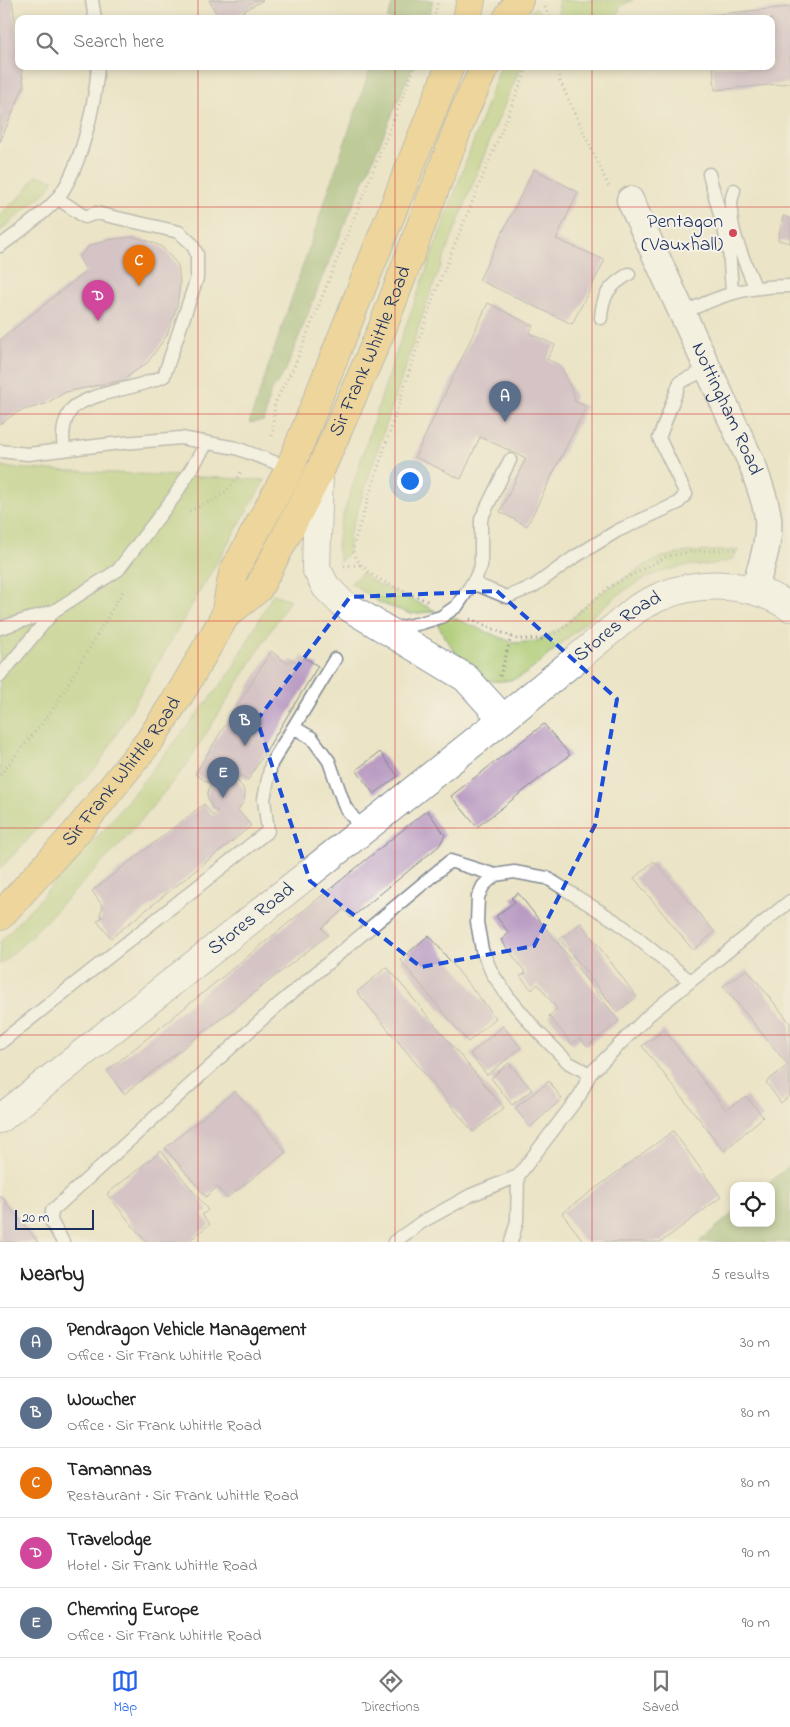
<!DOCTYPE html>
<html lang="en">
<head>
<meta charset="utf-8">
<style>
	body { margin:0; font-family:"Indie Flower",sans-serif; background:#f2f2f2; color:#222 }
	.controls { position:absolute; right:15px; bottom:15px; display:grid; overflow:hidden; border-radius:10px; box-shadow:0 2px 8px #0003 }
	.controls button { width:45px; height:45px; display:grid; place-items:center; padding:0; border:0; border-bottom:1px solid #e0e0e0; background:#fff; color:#222; font:25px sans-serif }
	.scale { position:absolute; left:15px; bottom:12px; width:79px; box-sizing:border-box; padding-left:5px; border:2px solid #1b2f5e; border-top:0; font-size:14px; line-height:18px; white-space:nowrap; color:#1b2f5e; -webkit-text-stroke:4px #f7f3e8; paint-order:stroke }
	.you { position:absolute; left:409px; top:480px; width:18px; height:18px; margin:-12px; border:4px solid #fff; border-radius:50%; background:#1a73e8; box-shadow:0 0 0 8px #1a73e833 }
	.badge { display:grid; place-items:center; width:32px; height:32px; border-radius:50%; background:#2563eb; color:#fff; font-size:16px; font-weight:700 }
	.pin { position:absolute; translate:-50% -41px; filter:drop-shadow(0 1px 2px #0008) }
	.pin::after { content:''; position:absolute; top:26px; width:18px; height:15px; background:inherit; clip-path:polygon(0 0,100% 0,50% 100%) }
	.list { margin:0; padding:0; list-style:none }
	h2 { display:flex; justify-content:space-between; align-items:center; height:65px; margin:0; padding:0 20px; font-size:21px }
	h2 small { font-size:16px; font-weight:400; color:#767676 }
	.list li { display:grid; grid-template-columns:32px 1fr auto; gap:15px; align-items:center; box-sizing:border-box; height:70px; padding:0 20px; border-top:1px solid #e0e0e0 }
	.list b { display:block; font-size:19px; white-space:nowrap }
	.list p { margin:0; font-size:16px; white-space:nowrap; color:#767676 }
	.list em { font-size:16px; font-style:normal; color:#767676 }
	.icon { flex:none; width:28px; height:28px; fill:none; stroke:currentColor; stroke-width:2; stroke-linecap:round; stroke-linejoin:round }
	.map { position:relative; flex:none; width:790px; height:1242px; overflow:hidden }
	.search { position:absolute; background:#fff; box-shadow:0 2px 8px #0003; left:15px; right:15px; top:15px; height:55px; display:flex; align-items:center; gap:12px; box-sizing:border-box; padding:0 18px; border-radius:10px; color:#767676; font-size:19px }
	.sheet { height:415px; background:#fff }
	nav { display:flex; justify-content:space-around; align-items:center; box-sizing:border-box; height:70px; border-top:1px solid #e0e0e0; background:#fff; font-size:14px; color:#767676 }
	nav a { display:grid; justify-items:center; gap:2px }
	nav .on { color:#2563eb }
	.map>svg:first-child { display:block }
	.green { fill:#abca71; stroke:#637c68 }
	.forest { fill:#88ae63; stroke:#526e60 }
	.building { fill:#ba9cc3 }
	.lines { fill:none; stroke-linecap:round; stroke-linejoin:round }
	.service-casing { stroke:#838a92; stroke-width:15 }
	.minor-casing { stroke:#838a92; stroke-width:29 }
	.tertiary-casing { stroke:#838a92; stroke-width:30 }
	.trunk-casing { stroke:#838a92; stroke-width:30 }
	.path { stroke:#838a92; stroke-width:3; stroke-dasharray:1 4; stroke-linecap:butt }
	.service { stroke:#fff; stroke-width:12 }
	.minor { stroke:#fff; stroke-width:26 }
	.tertiary { stroke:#fff; stroke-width:28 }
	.trunk { stroke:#f0c469; stroke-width:28 }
	.marked { fill:none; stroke:#1d4ed8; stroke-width:4; stroke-dasharray:10 6; stroke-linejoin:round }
	.grid { fill:none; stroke:#d62828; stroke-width:1; stroke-opacity:0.55 }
	.poi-dot { fill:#d1495b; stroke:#f7f3e8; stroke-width:2 }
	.labels { text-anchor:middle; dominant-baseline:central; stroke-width:4; stroke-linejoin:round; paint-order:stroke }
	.poi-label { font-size:20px; fill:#1b2f5e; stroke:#f7f3e8; text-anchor:end }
	.street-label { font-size:20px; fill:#1b2f5e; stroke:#f7f3e8 }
</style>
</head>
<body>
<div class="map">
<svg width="790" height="1242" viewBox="0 0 790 1242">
	<rect width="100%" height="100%" fill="#f7f3e8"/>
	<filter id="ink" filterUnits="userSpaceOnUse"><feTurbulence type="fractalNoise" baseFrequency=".02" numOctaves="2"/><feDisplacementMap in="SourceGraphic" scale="10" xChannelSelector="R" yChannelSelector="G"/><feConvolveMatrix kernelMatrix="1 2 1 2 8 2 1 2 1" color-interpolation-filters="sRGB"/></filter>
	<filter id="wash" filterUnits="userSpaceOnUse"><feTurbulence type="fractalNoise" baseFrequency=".0096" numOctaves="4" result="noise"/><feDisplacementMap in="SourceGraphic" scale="20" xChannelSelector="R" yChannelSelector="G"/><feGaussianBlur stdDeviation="1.12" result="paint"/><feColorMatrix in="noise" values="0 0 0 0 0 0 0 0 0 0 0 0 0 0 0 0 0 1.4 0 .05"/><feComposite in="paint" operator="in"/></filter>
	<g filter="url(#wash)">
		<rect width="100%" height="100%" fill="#ebe4c6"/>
		<path class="green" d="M558 0H633L620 6 617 19H560Z
			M535 7 542 14 540 19H525Z
			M501 66H521L495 127 427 302 349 536V552L340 562 337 547 339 528 393 361Z
			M37 175 54 180 45 193 0 231V214L20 197Z
			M0 465 9 468 265 480 99 764 0 869Z
			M739 550C737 553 734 556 732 559 721 567 693 564 679 567 666 570 652 575 640 581 608 599 581 627 553 651 541 661 527 677 510 680 501 682 487 682 480 677 462 667 447 640 437 623L449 616 514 643 537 641 562 627 596 596 642 567 662 557 688 552Z
			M362 573 372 581 436 611 411 614 380 603 351 583Z
			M273 594 290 600 185 767 128 836 23 944 0 965V942L107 826 230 673Z"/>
		<path class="forest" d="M394 0H433L429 19H387Z
			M371 66H413L322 278 286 370 270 393 264 421 249 423Z
			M790 1165V1242H699L734 1212V1223H771V1186H765Z"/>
		<g id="blocks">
			<path class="building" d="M0 0H12L19 49V66H21L24 86 0 142Z
				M209 0H263L230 19H219Z
				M790 7V83L715 90 713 66H771V19H708V15Z
				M534 169 578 192 556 239 605 260 572 324 479 280Z
				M783 216 790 218V243L778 240Z
				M134 237 151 242 162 247 178 265 180 283 177 306 167 335 148 362 123 380 66 392 45 404 17 412 0 424V340L86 271 79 257 89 246 108 240Z
				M488 303 533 326 529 333 555 345 547 359 561 366 575 397 573 400 586 407 527 526 500 512 526 458 480 437 461 479 415 457Z
				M271 651 287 663 291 660 299 662 302 656 318 666 248 780 240 775 237 780 243 788 245 795 244 801 238 810 251 826 111 938 97 921 102 918 100 914 103 907 92 891 204 804 213 816 218 812 212 808 207 796 210 784 195 774Z
				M544 724 570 755 477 827 451 796Z
				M380 752 398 776 374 794 356 770Z
				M427 810 445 835 439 846 351 918 344 909 322 928 328 935 124 1094 107 1071Z
				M654 861 715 932 693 950 634 878Z
				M518 893 619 1021 587 1046 580 1038 572 1044 549 1016 557 1009 538 984 532 990 520 976 526 973 501 940 509 933 496 916 515 902 511 898Z
				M581 923 637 997 617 1012 560 939Z
				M429 935 496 1018 468 1042 400 960Z
				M387 967 504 1108 473 1132 357 992Z
				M747 969 790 1023V1095L781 1103 766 1082 788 1065 723 986Z
				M503 1026 521 1048 487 1075 470 1054Z
				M664 1030 726 1110 746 1096 763 1117 724 1151 642 1046Z
				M509 1063 532 1090 512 1105 491 1078Z
				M549 1081 562 1099 530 1127 515 1108Z
				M235 1091 286 1152 227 1198 217 1187 206 1197 165 1148Z
				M673 1131 721 1197 661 1242H584L562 1213Z
				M161 1151 208 1210 202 1215 210 1224 188 1242H146L107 1194Z
				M0 1195 38 1242H0Z"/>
		</g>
	</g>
	<g filter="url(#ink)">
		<use href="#blocks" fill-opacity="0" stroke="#838a92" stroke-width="1"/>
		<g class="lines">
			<g class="service-casing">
				<path id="service" d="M92 0 95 19
					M709 174 729 248 732 292
					M734 190C723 220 744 259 755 287
					M57 198 85 217 96 213 179 232 192 244 197 254V278L164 376C137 389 98 391 75 406 71 409 66 418 65 423 62 432 63 440 64 450
					M0 246C16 234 43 215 56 200 81 170 95 105 98 66
					M683 313C721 295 747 286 790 286
					M601 318C602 295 610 285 629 274
					M0 451 28 454 112 444 181 438 236 448 290 468
					M473 583 507 597 534 586 573 558 617 531 678 503 686 494 659 438 680 382 708 369
					M0 628 54 611 118 570 174 497 207 443
					M392 629 421 623 441 617 457 606 475 579 481 566V519L510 460
					M0 676 54 611
					M295 728 312 738 329 761 345 807 362 829
					M690 981 620 924 547 878 514 872 495 875 483 886 478 897 477 922 482 950 492 973 507 995 537 1031 569 1063 590 1074 650 1014 790 901
					M0 1043 268 831 264 799 271 764 335 659
					M63 1242 51 1221 52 1211 280 1003 450 861 495 875
					M394 1242 422 1222 471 1195 518 1176
					M511 1242 517 1221 518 1176 580 1095 590 1074"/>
			</g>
			<g class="minor-casing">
				<g id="minor">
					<path id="s1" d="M630 200 753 466C758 483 766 500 768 518 770 543 761 567 754 590"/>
				</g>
			</g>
			<g class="tertiary-casing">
				<g id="tertiary">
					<path d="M319 473 316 568 326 587 342 603 466 678 503 719"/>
					<path id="s2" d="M0 1119 503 719 638 608C646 604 654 599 662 596 703 579 754 583 790 607"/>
				</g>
			</g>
			<g class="trunk-casing">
				<g id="trunk">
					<path d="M467 19 471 0"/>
					<path d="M507 19 519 0"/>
					<path id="s3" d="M225 616 258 589 319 473 382 329 464 112 485 66"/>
					<path id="s4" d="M0 916 74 835 150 740 183 689 225 616 233 573 290 468 450 66"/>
				</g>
			</g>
			<path class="path" d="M545 7 550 19
				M434 19 438 0
				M558 66 560 81 609 187
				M272 436 275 403 283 386 294 367 415 66
				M189 511C215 500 227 496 242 470
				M344 566 361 565
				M427 601C406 591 360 577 354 552 353 547 355 541 356 536L434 295 528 66
				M470 619 517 639H541L560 631 609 587 666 557 688 552 738 549
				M500 676 511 637
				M0 775 52 711 123 591"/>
			<use href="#service" class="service"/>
			<use href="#minor" class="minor"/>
			<use href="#tertiary" class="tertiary"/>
			<use href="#trunk" class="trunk"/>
		</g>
	</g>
	<path d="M0 0H790V1242H0ZM497 591 617 699 595 825 534 946 421 967 310 881 257 720 350 597Z" fill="#ebe4c6" fill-opacity=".55" fill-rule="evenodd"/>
	<path class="marked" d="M497 591 617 699 595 825 534 946 421 967 310 881 257 720 350 597Z"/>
	<path class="grid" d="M198 0V19M395 0V19M592 0V19M198 66V1242M395 66V1242M592 66V1242M0 207H790M0 414H790M0 621H790M0 828H790M0 1035H790"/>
	<circle class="poi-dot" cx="733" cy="233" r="5"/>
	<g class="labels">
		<g class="poi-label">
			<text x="723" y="222">Pentagon<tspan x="723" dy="23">(Vauxhall)</tspan></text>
		</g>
		<g class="street-label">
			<text stroke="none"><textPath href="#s3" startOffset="306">Sir Frank Whittle Road</textPath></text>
			<text stroke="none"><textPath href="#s1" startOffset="230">Nottingham Road</textPath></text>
			<text stroke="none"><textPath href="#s2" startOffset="790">Stores Road</textPath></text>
			<text stroke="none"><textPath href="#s4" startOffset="189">Sir Frank Whittle Road</textPath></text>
			<text stroke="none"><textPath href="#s2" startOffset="321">Stores Road</textPath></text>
		</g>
	</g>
</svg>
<div class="controls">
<button><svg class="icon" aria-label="locate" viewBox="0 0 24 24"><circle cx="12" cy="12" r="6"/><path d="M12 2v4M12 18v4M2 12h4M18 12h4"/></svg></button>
</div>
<div class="scale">20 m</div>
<div class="you"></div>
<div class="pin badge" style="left:505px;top:422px;background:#5c6f8a">A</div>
<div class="pin badge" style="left:245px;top:746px;background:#5c6f8a">B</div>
<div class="pin badge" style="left:139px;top:286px;background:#e8710a">C</div>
<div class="pin badge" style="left:98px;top:321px;background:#d1479c">D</div>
<div class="pin badge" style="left:223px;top:798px;background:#5c6f8a">E</div>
<div class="search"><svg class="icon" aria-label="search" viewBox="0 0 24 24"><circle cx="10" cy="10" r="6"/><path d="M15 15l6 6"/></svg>Search here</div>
</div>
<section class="sheet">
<h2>Nearby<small>5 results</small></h2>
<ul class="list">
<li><span class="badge" style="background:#5c6f8a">A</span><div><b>Pendragon Vehicle Management</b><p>Office · Sir Frank Whittle Road</p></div><em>30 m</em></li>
<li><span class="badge" style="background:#5c6f8a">B</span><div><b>Wowcher</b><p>Office · Sir Frank Whittle Road</p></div><em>80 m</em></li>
<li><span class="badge" style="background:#e8710a">C</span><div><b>Tamannas</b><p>Restaurant · Sir Frank Whittle Road</p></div><em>80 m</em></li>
<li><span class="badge" style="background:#d1479c">D</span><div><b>Travelodge</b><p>Hotel · Sir Frank Whittle Road</p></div><em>90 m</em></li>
<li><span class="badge" style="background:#5c6f8a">E</span><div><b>Chemring Europe</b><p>Office · Sir Frank Whittle Road</p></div><em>90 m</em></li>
</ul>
</section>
<nav>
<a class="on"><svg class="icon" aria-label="map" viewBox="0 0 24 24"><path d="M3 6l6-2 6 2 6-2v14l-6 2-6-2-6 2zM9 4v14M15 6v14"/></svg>Map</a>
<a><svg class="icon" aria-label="directions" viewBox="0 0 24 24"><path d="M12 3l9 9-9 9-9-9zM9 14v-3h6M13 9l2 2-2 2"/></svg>Directions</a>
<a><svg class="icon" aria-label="saved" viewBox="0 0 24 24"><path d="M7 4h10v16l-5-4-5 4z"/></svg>Saved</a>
</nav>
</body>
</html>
